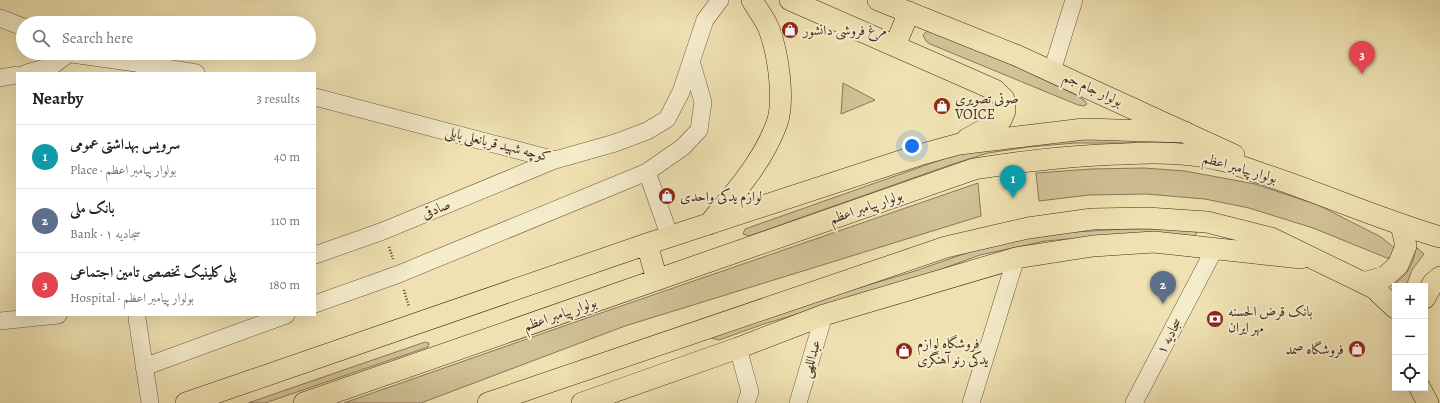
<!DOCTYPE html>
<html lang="en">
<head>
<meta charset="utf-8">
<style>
	body { margin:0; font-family:Alegreya,Amiri,serif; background:#f2f2f2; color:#222 }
	.controls { position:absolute; right:12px; bottom:12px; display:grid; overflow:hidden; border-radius:0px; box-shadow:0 4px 16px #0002 }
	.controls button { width:36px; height:36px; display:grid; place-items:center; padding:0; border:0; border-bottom:1px solid #e0e0e0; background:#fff; color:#222; font:20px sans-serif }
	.you { position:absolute; left:912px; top:146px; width:14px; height:14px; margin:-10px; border:3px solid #fff; border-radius:50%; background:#1a73e8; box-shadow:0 0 0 6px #1a73e833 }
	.badge { display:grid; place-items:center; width:26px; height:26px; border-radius:50%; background:#db2777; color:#fff; font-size:13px; font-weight:700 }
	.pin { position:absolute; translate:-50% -33px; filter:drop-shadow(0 1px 2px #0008) }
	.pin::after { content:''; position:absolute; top:21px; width:14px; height:12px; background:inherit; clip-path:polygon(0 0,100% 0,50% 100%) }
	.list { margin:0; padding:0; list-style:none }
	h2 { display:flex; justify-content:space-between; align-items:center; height:52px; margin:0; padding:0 16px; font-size:17px }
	h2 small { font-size:13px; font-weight:400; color:#767676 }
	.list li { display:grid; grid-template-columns:26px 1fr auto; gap:12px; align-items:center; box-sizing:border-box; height:64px; padding:0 16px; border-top:1px solid #e0e0e0 }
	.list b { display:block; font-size:15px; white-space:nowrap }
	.list p { margin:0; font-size:13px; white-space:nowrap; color:#767676 }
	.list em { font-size:13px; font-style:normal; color:#767676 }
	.icon { flex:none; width:22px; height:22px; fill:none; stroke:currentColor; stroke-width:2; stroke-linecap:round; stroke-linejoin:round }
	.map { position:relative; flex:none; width:1440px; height:403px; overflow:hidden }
	.search { position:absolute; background:#fff; box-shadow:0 4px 16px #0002; left:16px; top:16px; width:300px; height:44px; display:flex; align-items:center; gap:10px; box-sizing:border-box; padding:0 14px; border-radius:22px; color:#767676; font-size:15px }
	.panel { position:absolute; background:#fff; box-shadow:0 4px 16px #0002; left:16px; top:72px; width:300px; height:244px; border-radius:0px }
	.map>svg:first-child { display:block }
	.green { fill:#d2c298; stroke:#8a775a }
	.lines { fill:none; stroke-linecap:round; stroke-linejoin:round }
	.minor-casing { stroke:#6e5942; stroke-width:18 }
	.major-casing { stroke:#432c1d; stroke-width:22 }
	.path { stroke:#432c1d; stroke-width:2.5; stroke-dasharray:1 2; stroke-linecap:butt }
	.minor { stroke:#f5eccc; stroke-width:17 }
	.major { stroke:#efe1b1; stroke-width:21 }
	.labels { text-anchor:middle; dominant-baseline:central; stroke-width:4; stroke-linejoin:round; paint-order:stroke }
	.poi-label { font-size:14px; fill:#432c1d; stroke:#f5eccc; text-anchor:start }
	.street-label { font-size:14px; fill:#432c1d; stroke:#f5eccc }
</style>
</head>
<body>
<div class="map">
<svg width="1440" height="403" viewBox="0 0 1440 403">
	<rect width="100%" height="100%" fill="#efe1b1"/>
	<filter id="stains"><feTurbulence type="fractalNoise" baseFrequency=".005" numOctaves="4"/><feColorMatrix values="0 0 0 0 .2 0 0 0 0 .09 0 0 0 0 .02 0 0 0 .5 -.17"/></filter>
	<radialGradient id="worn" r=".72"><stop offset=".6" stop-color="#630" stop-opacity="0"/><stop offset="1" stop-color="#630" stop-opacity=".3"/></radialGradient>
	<path class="green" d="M929 29 942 32 1076 95 1084 100 1087 104 1084 106 1078 105 930 44 926 41 923 35Z
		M843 83 875 100 841 114Z
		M1074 136 1138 139 1133 143H1075L1029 147 988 153 950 165 749 236 743 234 745 229 946 158 986 147Z
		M1144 168 1185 171 1255 184 1318 205 1381 237 1397 250 1392 258H1387L1313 228 1249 208 1205 199 1146 194 1089 195 1039 201 1036 173 1091 169Z
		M978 183 981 216 625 326 421 403H344L621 306Z
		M1122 229H1192L1197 233 1194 236H1190L1123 234 1045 241 980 255 917 278 764 324 719 340 711 338 715 331 915 271 978 249 1044 234Z
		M1416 247 1424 254 1412 270 1406 286H1396L1393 284C1409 275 1413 264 1416 247Z
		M425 342 429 343 428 347 265 403H248Z"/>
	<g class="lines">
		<g class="minor-casing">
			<path id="minor" d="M0 18 23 27
				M65 53 136 63 196 73
				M1052 71 1074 0
				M27 73 52 66 68 54
				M0 78 17 75
				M315 97 555 160 615 143 647 131 667 119 681 92 705 20 720 0
				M647 172 670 237
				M315 255 383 231 555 160
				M315 304 399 274 647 172 683 147 699 130 703 102 691 61
				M137 318 150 403
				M0 321 58 315
				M738 348 750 392 746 403
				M144 367 286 315
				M798 403 824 315
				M971 403 1016 258
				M1134 403 1215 248"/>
		</g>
		<g class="major-casing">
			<path id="major" d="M790 0 995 90 1004 99 1005 111 1001 120 967 139
				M878 0 1018 56 1234 155
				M895 46 909 12
				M709 224C735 192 763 162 777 123 785 99 778 53 769 29 765 19 757 9 752 0
				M647 244 657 280
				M1363 283 1385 277 1398 265 1406 246 1401 225
				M1425 298 1433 283 1440 277
				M1420 388 1428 403
				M186 403 647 244 919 155 959 144 1084 129 1185 132
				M304 403 974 169C1024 161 1073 155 1124 154 1156 152 1189 152 1220 160 1234 163 1247 169 1260 173 1321 193 1379 219 1440 237
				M488 403 946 247 1028 228 1092 219 1147 218 1207 222 1271 238 1374 288 1395 308
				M582 403 738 348 824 315 1016 258 1093 246 1154 242 1301 258"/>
		</g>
		<path class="path" d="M389 247 393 259
			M404 290 409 307"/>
		<use href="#minor" class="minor"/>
		<use href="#major" class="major"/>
	</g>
	<defs>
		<g id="shop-disc" transform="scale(0.9)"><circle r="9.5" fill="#8f2418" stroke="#f5eccc"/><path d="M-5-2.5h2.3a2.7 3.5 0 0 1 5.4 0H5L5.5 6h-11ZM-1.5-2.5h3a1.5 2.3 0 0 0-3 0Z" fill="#fff"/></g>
		<g id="bank-disc" transform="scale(0.9)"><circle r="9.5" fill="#8f2418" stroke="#f5eccc"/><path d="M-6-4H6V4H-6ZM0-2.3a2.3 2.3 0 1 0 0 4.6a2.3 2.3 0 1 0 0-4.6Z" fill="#fff"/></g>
	</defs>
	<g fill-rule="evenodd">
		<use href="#shop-disc" x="790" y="30"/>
		<use href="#shop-disc" x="942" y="106"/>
		<use href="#shop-disc" x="667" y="196"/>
		<use href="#bank-disc" x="1215" y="319"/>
		<use href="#shop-disc" x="1357" y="349"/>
		<use href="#shop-disc" x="904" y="351"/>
	</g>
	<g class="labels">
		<g class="poi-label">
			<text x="803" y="30">مرغ فروشی دانشور</text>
			<text x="955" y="98">صوتی تصویری<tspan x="955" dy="16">VOICE</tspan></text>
			<text x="680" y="196">لوازم یدکی واحدی</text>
			<text x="1228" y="311">بانک قرض الحسنه<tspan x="1228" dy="16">مهر ایران</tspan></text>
			<text x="917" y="343">فروشگاه لوازم<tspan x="917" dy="16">یدکی رنو آهنگری</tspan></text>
			<text x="1344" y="349" text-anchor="end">فروشگاه صمد</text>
		</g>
		<g class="street-label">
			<text transform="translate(1093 89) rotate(25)">بولوار جام جم</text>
			<text transform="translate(498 144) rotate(14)">کوچه شهید قربانعلی بابلی</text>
			<text transform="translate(1240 168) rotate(16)">بولوار پیامبر اعظم</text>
			<text transform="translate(866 207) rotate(-19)">بولوار پیامبر اعظم</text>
			<text transform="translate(436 209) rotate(-23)">صادقی</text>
			<text transform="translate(560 314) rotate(-19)">بولوار پیامبر اعظم</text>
			<text transform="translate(1169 336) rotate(-62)">سجادیه ۱</text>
			<text transform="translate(811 359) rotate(-74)">عبداللهی</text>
		</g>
	</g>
	<rect width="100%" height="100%" filter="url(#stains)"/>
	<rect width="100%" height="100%" fill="url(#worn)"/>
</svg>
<div class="controls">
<button>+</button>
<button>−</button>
<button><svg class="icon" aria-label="locate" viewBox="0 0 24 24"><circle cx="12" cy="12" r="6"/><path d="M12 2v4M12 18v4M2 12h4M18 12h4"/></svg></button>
</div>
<div class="you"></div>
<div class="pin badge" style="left:1013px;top:198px;background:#0f9aa8">1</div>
<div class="pin badge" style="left:1163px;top:304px;background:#5c6f8a">2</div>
<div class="pin badge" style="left:1362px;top:74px;background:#e0444e">3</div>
<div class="search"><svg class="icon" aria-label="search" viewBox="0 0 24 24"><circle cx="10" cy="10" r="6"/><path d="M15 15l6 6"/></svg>Search here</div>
<section class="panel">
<h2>Nearby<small>3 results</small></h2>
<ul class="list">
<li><span class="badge" style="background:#0f9aa8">1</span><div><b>سرویس بهداشتی عمومی</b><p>Place · بولوار پیامبر اعظم</p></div><em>40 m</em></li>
<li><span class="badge" style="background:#5c6f8a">2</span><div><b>بانک ملی</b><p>Bank · سجادیه ۱</p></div><em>110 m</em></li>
<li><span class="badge" style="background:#e0444e">3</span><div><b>پلی‌کلینیک تخصصی تامین اجتماعی</b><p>Hospital · بولوار پیامبر اعظم</p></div><em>180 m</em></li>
</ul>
</section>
</div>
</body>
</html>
